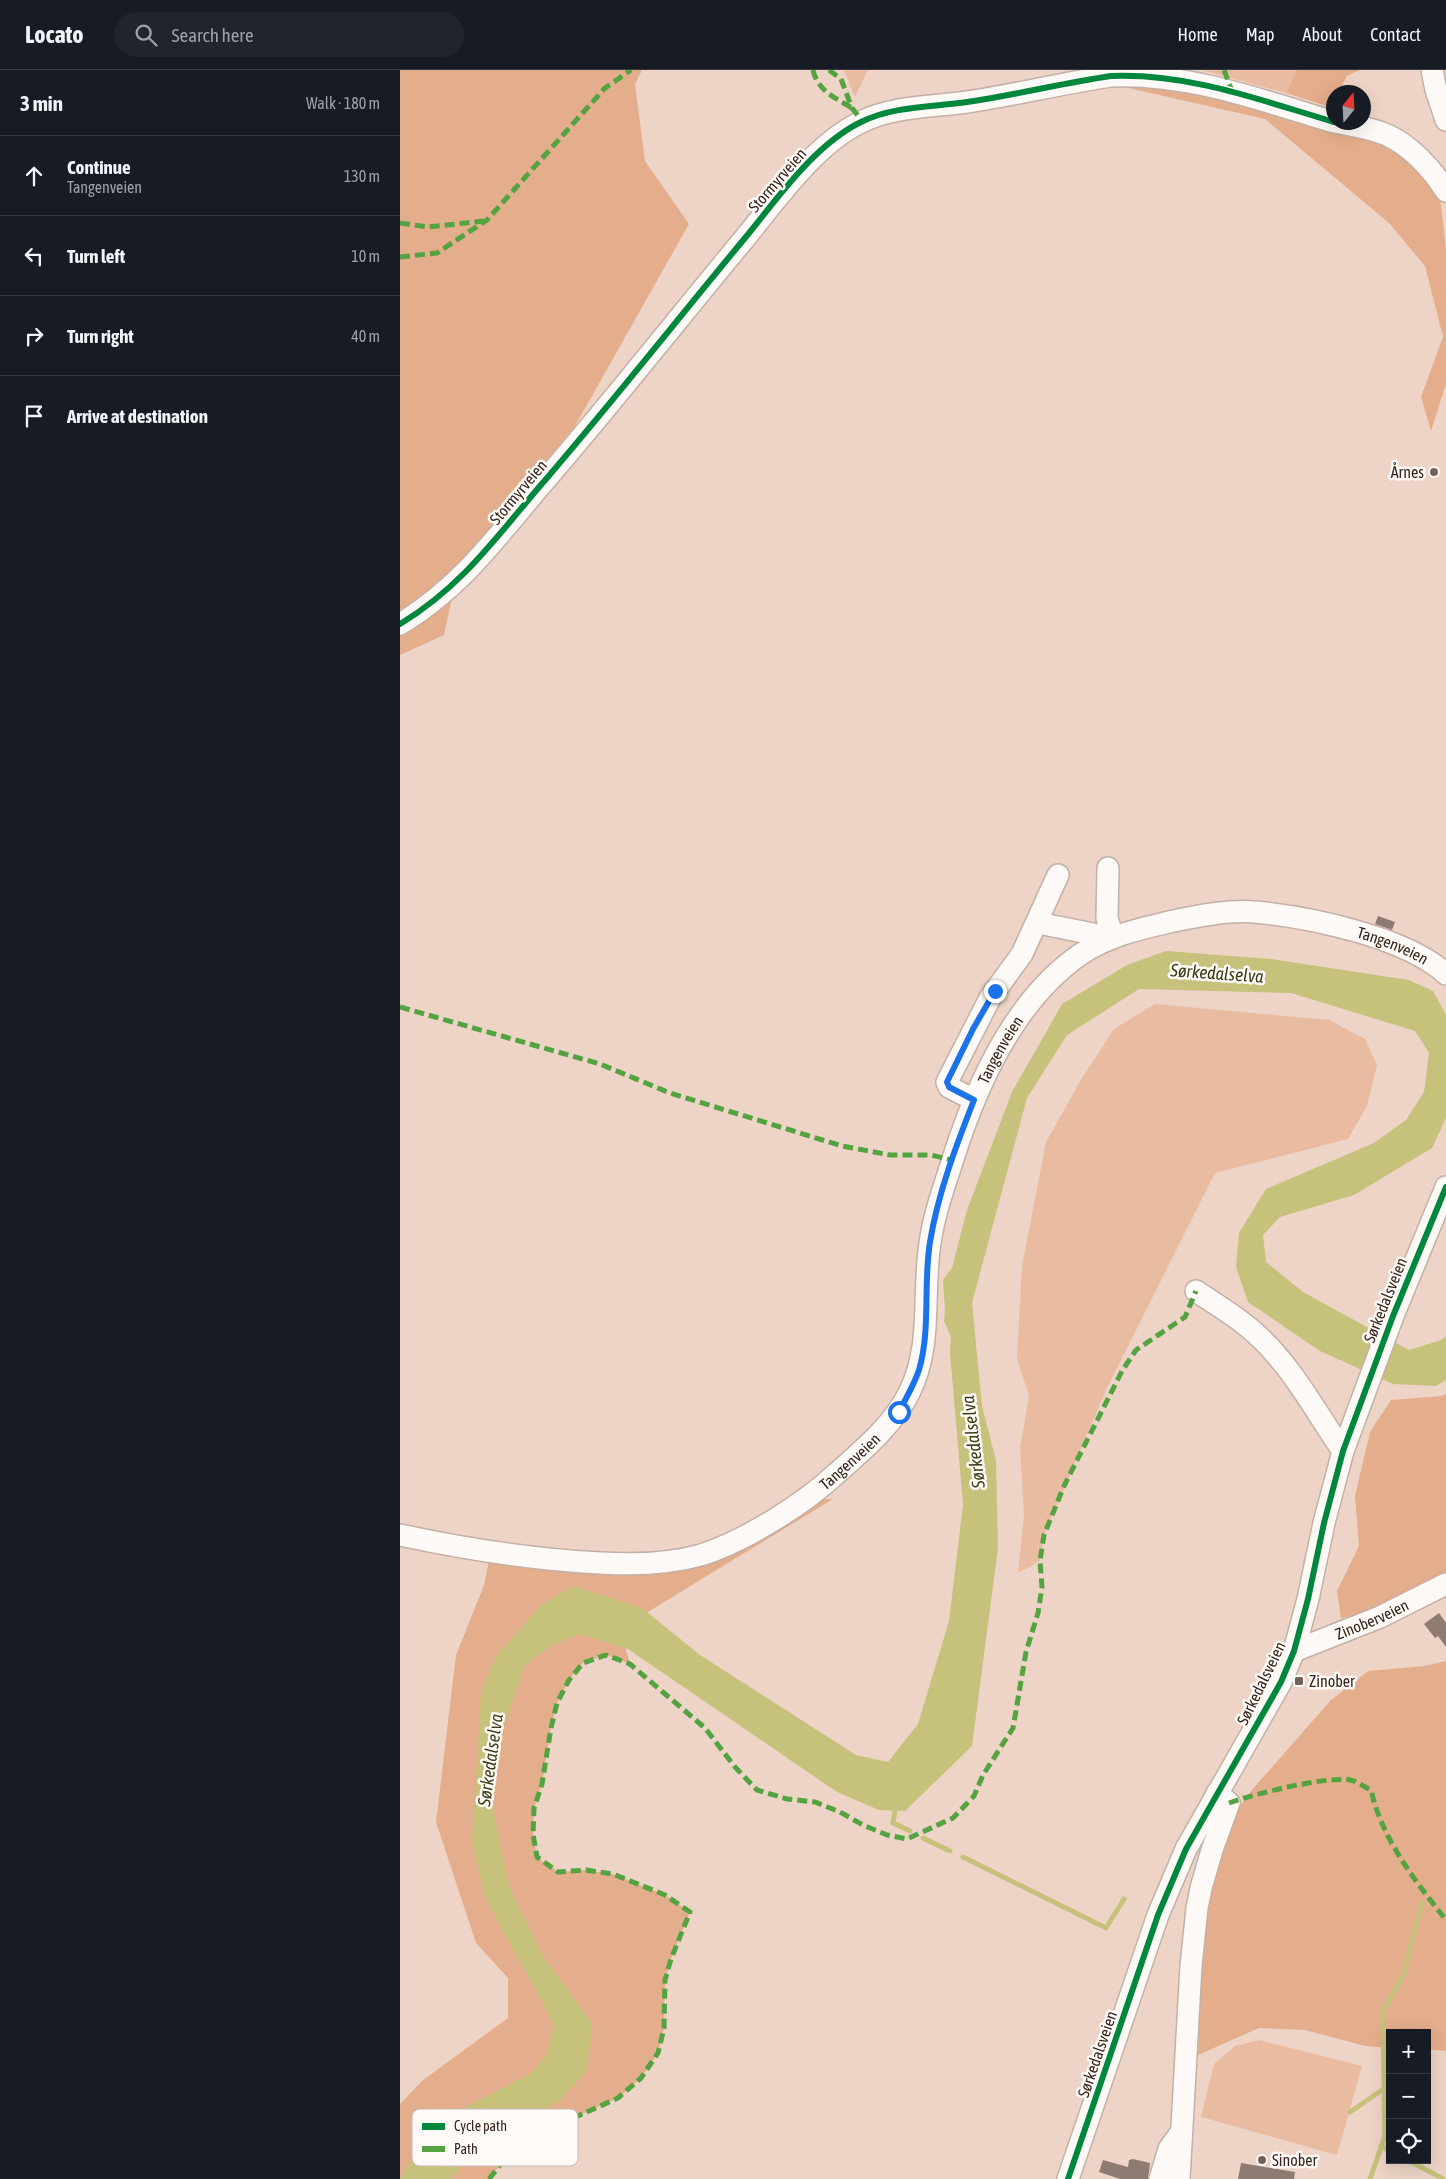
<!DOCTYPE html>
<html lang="en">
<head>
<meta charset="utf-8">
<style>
	body { margin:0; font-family:"Asap Condensed",sans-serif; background:#20242c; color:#f1f3f6 }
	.controls { position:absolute; right:15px; bottom:15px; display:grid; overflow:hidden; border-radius:0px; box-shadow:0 5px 20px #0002 }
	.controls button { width:45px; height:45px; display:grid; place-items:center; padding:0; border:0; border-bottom:1px solid #363941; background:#171b24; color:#f1f3f6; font:25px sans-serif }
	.compass { position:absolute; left:926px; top:15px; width:45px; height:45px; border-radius:50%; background:#171b24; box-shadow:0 5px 20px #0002; rotate:18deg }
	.stop { position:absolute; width:15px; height:15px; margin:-11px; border:4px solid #1a73e8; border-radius:50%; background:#fff }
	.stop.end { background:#1a73e8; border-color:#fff; box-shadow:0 1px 5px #0008 }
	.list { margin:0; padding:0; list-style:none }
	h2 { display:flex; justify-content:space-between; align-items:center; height:65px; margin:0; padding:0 20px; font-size:21px }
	h2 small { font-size:16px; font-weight:400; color:#9ea1a6 }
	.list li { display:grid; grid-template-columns:32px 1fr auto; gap:15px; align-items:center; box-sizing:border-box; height:80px; padding:0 20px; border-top:1px solid #363941 }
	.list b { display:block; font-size:19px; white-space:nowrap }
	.list p { margin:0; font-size:16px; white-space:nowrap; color:#9ea1a6 }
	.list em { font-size:16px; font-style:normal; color:#9ea1a6 }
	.icon { flex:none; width:28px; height:28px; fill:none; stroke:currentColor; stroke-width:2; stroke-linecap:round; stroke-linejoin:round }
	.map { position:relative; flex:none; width:1046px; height:2109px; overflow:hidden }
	header { display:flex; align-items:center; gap:30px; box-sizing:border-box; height:70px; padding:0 25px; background:#171b24; border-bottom:1px solid #363941 }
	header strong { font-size:24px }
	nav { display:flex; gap:28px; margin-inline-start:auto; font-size:18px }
	.search { width:350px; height:45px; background:#20242c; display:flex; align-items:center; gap:12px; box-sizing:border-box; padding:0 18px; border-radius:28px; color:#9ea1a6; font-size:19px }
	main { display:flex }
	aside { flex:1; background:#171b24 }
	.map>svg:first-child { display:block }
	.green { fill:#e9bca2 }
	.forest { fill:#e4ad8b }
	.water { fill:#c6c27c }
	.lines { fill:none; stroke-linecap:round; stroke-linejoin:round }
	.stream { stroke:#c6c27c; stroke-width:5 }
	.building { fill:#8e7c72 }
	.minor-casing { stroke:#c3b0a6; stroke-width:24 }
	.minor { stroke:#fcf9f6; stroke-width:21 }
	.quiet { stroke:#53a341; stroke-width:5; stroke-dasharray:10 5; stroke-linecap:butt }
	.cycleway-casing { stroke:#fffaf8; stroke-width:9 }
	.cycleway { stroke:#00873e; stroke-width:6 }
	.route { stroke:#1a73e8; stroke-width:6 }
	.poi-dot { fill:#766258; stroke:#fffaf8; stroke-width:2 }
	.labels { text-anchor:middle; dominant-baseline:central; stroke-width:5; stroke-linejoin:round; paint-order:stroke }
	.street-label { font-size:16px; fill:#36251c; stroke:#fffaf8 }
	.poi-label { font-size:16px; fill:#36251c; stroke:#fffaf8; text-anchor:start }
	.water-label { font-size:18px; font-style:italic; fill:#3c3e16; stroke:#fffaf8 }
	.key { fill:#fffaf8; stroke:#c3bab6; stroke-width:1 }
	.key-label { font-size:14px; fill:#36251c }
</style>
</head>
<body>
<header>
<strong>Locato</strong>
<div class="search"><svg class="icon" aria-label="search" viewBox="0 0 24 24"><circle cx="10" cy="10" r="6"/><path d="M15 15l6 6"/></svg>Search here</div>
<nav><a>Home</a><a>Map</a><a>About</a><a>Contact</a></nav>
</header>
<main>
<aside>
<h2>3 min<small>Walk · 180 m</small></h2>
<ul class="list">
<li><svg class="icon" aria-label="ahead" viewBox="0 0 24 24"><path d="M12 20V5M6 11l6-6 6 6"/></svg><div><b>Continue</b><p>Tangenveien</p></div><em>130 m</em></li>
<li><svg class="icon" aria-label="left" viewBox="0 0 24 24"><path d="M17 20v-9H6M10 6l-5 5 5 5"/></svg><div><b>Turn left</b></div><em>10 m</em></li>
<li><svg class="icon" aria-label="right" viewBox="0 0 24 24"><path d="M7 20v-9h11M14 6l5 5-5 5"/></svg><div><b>Turn right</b></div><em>40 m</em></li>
<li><svg class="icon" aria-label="arrive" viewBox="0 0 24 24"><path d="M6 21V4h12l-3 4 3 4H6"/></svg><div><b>Arrive at destination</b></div></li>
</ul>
</aside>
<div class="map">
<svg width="1046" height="2109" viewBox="0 0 1046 2109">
	<rect width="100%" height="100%" fill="#edd4c6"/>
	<path class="green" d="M444 0H468L455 27Z
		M802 0H897L886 23Z
		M755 934 929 950 965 969 977 995 967 1036 948 1069 815 1103 707 1318 644 1465 640 1491 618 1503 624 1446 620 1378 629 1326 617 1289 622 1196 646 1072 682 1008 714 959Z
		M859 1970 962 1996 937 2085 801 2047 814 1994 835 1976Z"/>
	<path class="forest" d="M0 0H242L235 14 245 91 289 154 175 356 59 495 44 565 0 585Z
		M897 0H960L947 6 938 22H934L933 30 930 37 886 23Z
		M768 14 992 72 1039 118 1046 179V314L1031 361 1021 327 1043 267 1025 196 989 153 865 49 724 17Z
		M1046 1324V1505L981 1541 941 1548 937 1521 959 1476 955 1426 970 1362 991 1330 1042 1326Z
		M409 1429H433L220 1559 230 1594 206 1585 183 1593 169 1610 157 1633 151 1658 142 1714 134 1738 133 1764 137 1787 158 1802 186 1800 213 1804 265 1825 290 1842 271 1889 265 1910 264 1958 258 1983 241 2008 218 2028 169 2050 121 2077 101 2094 89 2109H0V2034L23 2010 108 1948V1908L76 1873 36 1752 56 1585 84 1515 90 1486 251 1499Z
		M1046 1591V1981L1027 1979V1963H990V1978L965 1976 905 1960 859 1958 798 1985 805 1784 852 1720 931 1630 968 1601 1024 1596Z"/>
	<path class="water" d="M766 881 871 889 1009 910 1033 921 1046 945V1048L1032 1078 954 1125 880 1147 863 1165 866 1192 903 1222 1009 1280 1041 1270 1046 1266V1310L1036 1316 993 1314 920 1281 848 1232 836 1197 839 1163 866 1119 974 1073 1006 1050 1024 1022 1029 983 1015 961 891 923 739 919 667 965 627 1028 572 1233 582 1336 596 1391 598 1478 572 1676 505 1741 479 1740 437 1722 228 1579 180 1564 150 1576 124 1597 99 1672 91 1731 110 1818 141 1883 192 1953 187 2000 160 2031 81 2072 51 2109H1L23 2067 44 2048 132 2003 147 1984 154 1954 86 1830 72 1772 81 1624 95 1588 140 1536 173 1516 242 1538 300 1585 456 1685 488 1692 518 1654 549 1551 563 1435 550 1282 551 1267 544 1251 545 1241 543 1210 552 1198 567 1140 612 1022 662 934 727 895Z"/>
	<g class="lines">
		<path class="stream" d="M495 1741 493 1753 510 1761
			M523 1768 550 1781
			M563 1787 706 1858 724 1829
			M950 2042 985 2018
			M981 2076 990 2081
			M1008 2090 1043 2109
			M970 2109 985 2066 983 1941 1003 1906 1022 1833"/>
	</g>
	<path class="building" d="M978 846 995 852 992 860 975 854Z
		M1039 1543 1046 1553V1577L1038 1566 1035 1568 1024 1554Z
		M733 2089 750 2093 748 2109H720L699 2102 703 2090 728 2097 729 2090Z
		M841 2093 895 2102 894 2109H838Z"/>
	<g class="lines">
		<g class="minor-casing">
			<g id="minor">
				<path d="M1032 0 1036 20 1046 50"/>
				<path d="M937 52C953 56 972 58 987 65 1010 75 1032 99 1046 121"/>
				<path d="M0 554C60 518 95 469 140 416 210 335 276 251 345 168 377 129 414 75 461 52 493 36 532 37 567 32 615 25 663 13 711 6 789 3 860 30 934 52"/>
				<path d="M638 853 713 868 707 848 708 798"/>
				<path d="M574 1030 549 1017 547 1012 590 928 622 884 658 805"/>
				<path d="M796 1221C815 1234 838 1247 855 1263 892 1296 915 1341 943 1381"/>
				<path id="s1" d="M0 1465C66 1479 133 1490 201 1493 234 1495 269 1494 301 1485 345 1471 404 1434 437 1403 464 1379 493 1355 509 1323 533 1276 522 1223 530 1173 534 1144 544 1117 553 1089 576 1016 615 929 681 884 708 866 739 859 769 852 797 846 827 840 855 842 909 847 1006 867 1046 904"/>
				<path id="s2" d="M894 1581 980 1547 1046 1514"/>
				<path d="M668 2109 758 1845 786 1779 881 1612 894 1581 908 1529 924 1453 943 1381 993 1246 1046 1117"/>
				<path d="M760 2109 769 2079 779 2065"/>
				<path d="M779 2109 791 1896 797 1838 801 1818 812 1780 829 1733 817 1723"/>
			</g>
		</g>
		<use href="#minor" class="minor"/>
		<path class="quiet" d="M413 0C418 21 434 27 452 38
			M429 0 441 9 452 38 462 51
			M824 0 832 21
			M0 153 28 157 84 151
			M0 187 37 183 87 150 205 18 231 0
			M0 937 200 994 270 1023 442 1076 490 1085H531L552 1090
			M829 1733C854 1724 925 1706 950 1710 957 1711 964 1717 971 1720 982 1769 1015 1811 1046 1850
			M89 2109 101 2094 121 2077 169 2050 218 2028 241 2008 258 1983 264 1958 265 1910 271 1889 290 1842 265 1825 213 1804 186 1800 158 1802 137 1787 133 1764 134 1738 142 1714 151 1658 157 1633 169 1610 183 1593 206 1585 230 1594 305 1658 335 1697 357 1720 387 1729 415 1732 440 1742 463 1755 487 1765 507 1769 553 1748 574 1726 583 1705 613 1658 626 1582 638 1543 642 1517 640 1491 644 1465 664 1416 722 1301 736 1280 785 1247 796 1221"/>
		<g class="cycleway-casing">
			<path id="cycleway" d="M0 554C60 518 95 469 140 416 210 335 276 251 345 168 377 129 414 75 461 52 493 36 532 37 567 32 615 25 663 13 711 6 789 3 860 30 934 52
				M668 2109 758 1845 786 1779 881 1612 894 1581 908 1529 924 1453 943 1381 993 1246 1046 1117"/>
		</g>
		<use href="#cycleway" class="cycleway"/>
	</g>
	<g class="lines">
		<path class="route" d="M499 1342C506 1328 514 1315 519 1300 531 1259 523 1214 530 1172 538 1123 556 1076 574 1030L549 1017 547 1012 573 959 595 921"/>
	</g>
	<g class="poi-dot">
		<circle cx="1034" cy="402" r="5"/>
		<rect x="894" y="1606" width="10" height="10" rx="2.5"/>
		<circle cx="862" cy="2090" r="5"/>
	</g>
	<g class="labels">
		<g class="street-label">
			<text transform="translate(377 110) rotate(-49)">Stormyrveien</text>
			<text transform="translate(118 422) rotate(-50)">Stormyrveien</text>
			<text stroke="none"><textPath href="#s1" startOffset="1381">Tangenveien</textPath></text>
			<text stroke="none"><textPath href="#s1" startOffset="931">Tangenveien</textPath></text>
			<text transform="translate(985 1230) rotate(-68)">Sørkedalsveien</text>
			<text stroke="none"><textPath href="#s1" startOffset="481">Tangenveien</textPath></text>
			<text stroke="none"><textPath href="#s2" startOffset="84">Zinoberveien</textPath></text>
			<text transform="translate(861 1613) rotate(-64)">Sørkedalsveien</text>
			<text transform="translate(697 1984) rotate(-71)">Sørkedalsveien</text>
		</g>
		<g class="poi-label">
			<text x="1024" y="402" text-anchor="end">Årnes</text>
			<text x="909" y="1611">Zinober</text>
			<text x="872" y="2090">Sinober</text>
		</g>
		<g class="water-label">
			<text transform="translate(817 903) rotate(4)">Sørkedalselva</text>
			<text transform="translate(573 1372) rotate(-97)">Sørkedalselva</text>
			<text transform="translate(90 1690) rotate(-82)">Sørkedalselva</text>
		</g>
	</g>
	<rect x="12" y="2039" width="166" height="57" rx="8" class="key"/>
	<rect x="22" y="2053" width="23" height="7" fill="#00873e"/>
	<rect x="22" y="2076" width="23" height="6" fill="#53a341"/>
	<g class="key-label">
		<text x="54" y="2061">Cycle path</text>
		<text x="54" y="2084">Path</text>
	</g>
</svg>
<div class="controls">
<button>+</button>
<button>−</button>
<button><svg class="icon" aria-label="locate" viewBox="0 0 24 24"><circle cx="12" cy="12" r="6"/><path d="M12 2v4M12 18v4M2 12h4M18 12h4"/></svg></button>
</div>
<svg class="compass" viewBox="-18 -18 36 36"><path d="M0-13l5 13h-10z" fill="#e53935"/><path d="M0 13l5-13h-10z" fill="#9ea1a6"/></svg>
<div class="stop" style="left:499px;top:1342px"></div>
<div class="stop end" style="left:595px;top:921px"></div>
</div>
</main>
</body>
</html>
